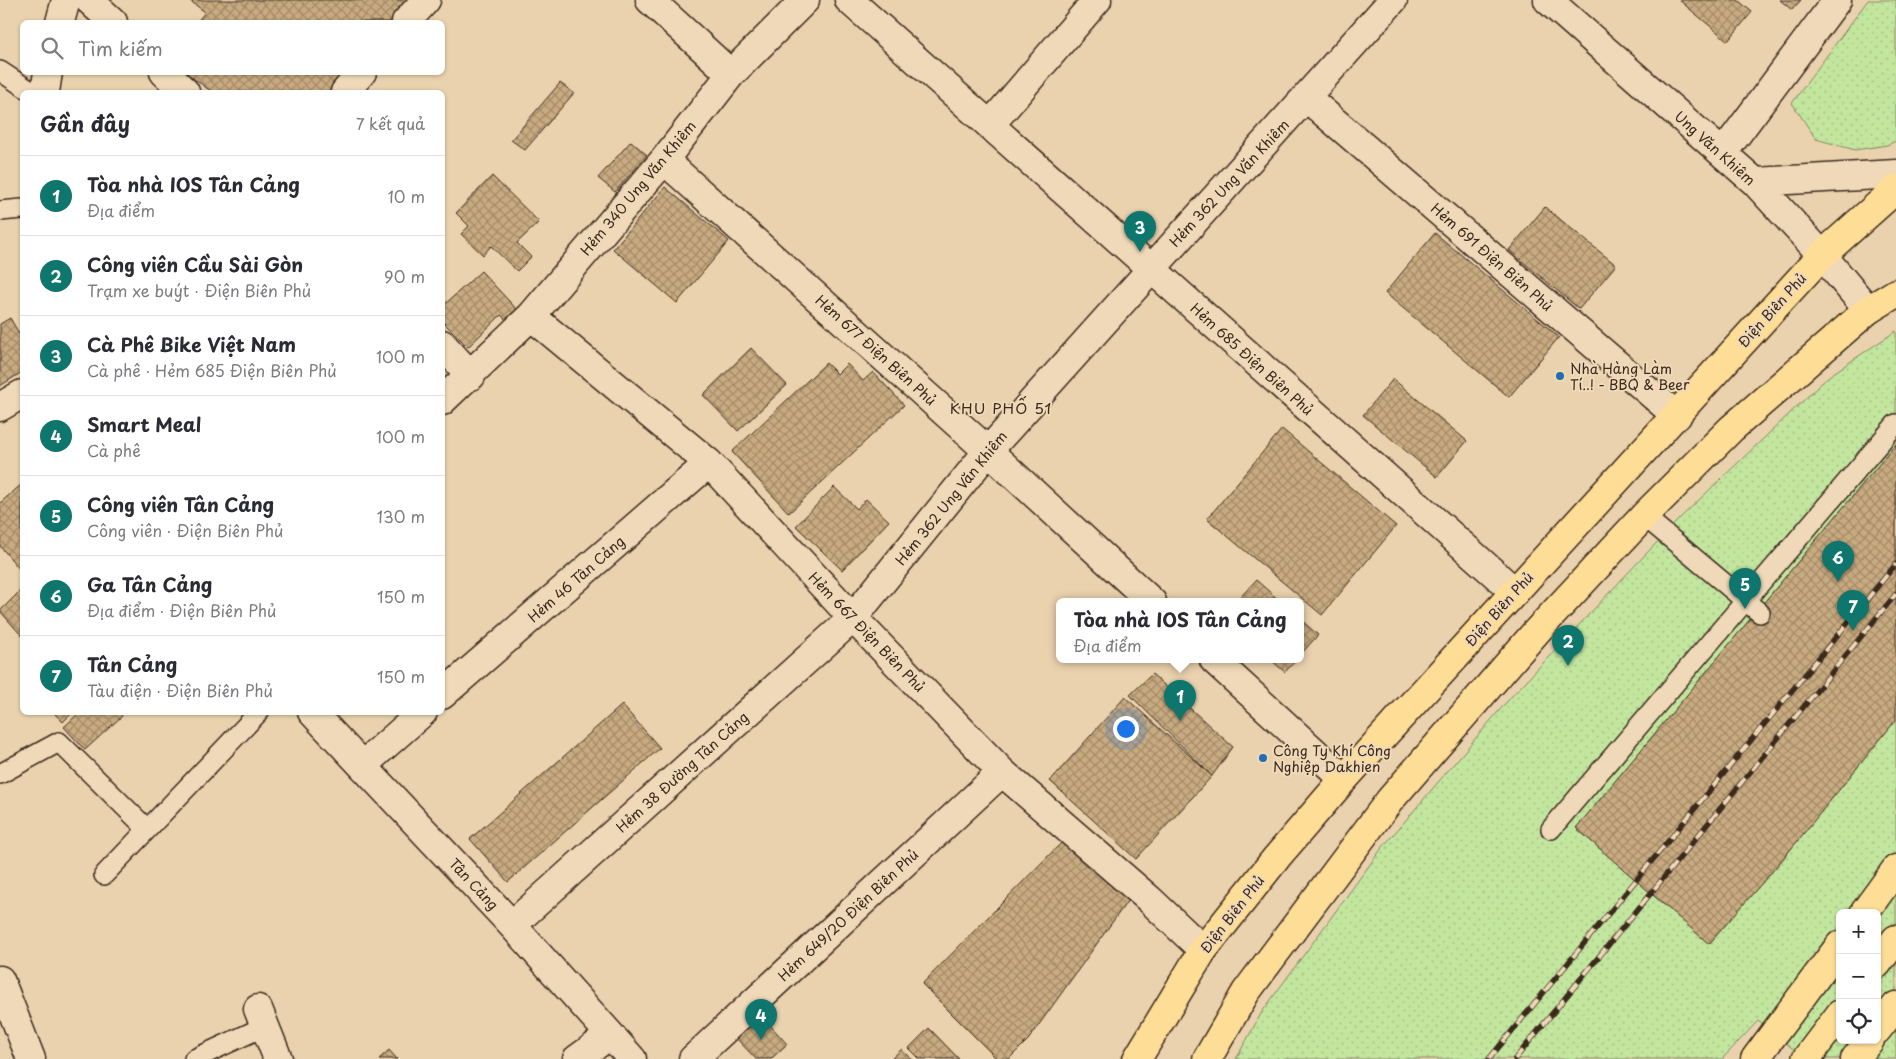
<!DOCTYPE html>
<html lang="vi">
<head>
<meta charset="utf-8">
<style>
	body { margin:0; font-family:"Playpen Sans",sans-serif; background:#f7f7f7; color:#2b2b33 }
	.controls { position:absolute; right:15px; bottom:15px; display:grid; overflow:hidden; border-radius:8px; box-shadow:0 1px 4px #0004 }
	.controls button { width:45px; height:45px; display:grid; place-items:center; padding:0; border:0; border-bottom:1px solid #e1e1e2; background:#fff; color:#2b2b33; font:25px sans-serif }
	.you { position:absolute; left:1125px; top:728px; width:18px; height:18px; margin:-12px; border:4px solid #fff; border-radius:50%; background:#1a73e8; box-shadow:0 0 0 8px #1a73e833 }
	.badge { display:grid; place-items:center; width:32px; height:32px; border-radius:50%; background:#0f766e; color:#fff; font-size:16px; font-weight:700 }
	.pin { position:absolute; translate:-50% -41px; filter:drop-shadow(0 1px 2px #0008) }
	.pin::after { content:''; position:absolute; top:26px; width:18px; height:15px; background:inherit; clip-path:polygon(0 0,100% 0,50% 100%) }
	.popup { position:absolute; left:1056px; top:598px; width:248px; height:65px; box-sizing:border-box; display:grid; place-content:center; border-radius:8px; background:#fff; filter:drop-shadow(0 1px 4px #0005); font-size:16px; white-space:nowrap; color:#7c7c81 }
	.popup b { font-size:19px; color:#2b2b33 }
	.popup::after { content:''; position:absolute; left:50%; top:100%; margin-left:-10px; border:10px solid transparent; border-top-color:#fff }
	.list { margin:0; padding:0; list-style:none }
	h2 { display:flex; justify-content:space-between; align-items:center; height:65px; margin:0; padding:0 20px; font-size:21px }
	h2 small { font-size:16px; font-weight:400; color:#7c7c81 }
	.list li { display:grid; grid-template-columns:32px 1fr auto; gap:15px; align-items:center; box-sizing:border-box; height:80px; padding:0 20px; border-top:1px solid #e1e1e2 }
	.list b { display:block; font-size:19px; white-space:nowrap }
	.list p { margin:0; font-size:16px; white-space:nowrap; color:#7c7c81 }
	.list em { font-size:16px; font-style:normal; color:#7c7c81 }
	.icon { flex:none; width:28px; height:28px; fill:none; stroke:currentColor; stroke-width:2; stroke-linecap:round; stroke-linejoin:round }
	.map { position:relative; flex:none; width:1896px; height:1059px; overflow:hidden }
	.search { position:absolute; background:#fff; box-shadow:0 1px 4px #0004; left:20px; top:20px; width:425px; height:55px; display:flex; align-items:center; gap:12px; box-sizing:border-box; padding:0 18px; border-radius:8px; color:#7c7c81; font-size:19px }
	.panel { position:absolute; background:#fff; box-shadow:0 1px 4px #0004; left:20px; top:90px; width:425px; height:625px; border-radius:8px }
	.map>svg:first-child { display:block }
	.grass { fill:url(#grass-dots); stroke:#7f885e; fill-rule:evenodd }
	.building { fill:url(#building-cross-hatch); stroke:#3b2a1e }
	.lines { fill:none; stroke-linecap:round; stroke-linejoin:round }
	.service-casing { stroke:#3b2a1e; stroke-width:22 }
	.minor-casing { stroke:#3b2a1e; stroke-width:31 }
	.tertiary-casing { stroke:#3b2a1e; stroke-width:31 }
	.secondary-casing { stroke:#3b2a1e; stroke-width:31 }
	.primary-casing { stroke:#3b2a1e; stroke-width:31 }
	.trunk-casing { stroke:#3b2a1e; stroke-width:31 }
	.service { stroke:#efd9b8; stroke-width:19 }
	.minor { stroke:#efd9b8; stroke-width:28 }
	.tertiary { stroke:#efd9b8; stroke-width:28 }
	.secondary { stroke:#efd9b8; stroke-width:28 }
	.primary { stroke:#fedd96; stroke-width:28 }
	.trunk { stroke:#fedd96; stroke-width:28 }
	.rail-casing { stroke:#3b2a1e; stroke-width:5.5 }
	.rail { stroke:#efd9b8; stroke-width:4; stroke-dasharray:11; stroke-linecap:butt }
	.poi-dot { fill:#1f6fb2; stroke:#efd9b8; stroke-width:2 }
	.labels { text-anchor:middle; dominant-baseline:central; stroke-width:4; stroke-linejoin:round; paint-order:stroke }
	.street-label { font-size:14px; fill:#3b2a1e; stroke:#efd9b8 }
	.poi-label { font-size:14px; fill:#3b2a1e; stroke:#efd9b8; text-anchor:start }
	.neighbourhood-label { font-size:15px; letter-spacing:1px; fill:#3b2a1e; stroke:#efd9b8 }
</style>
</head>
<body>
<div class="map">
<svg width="1896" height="1059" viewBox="0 0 1896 1059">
	<defs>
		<pattern id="grass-dots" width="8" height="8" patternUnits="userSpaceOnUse" patternTransform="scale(1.25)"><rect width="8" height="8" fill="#c3e69f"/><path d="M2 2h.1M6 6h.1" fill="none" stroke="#a8c588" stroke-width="1.8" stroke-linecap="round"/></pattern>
		<pattern id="building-cross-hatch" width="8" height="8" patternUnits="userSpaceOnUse" patternTransform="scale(1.25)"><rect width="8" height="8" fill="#c8ab80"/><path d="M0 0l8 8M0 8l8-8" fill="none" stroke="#a48b68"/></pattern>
	</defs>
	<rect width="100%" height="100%" fill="#ead2ae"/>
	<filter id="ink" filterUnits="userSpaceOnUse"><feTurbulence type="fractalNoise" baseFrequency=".02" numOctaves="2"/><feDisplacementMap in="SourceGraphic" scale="10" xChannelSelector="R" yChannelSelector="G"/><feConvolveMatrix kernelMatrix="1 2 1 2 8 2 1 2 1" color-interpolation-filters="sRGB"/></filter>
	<g filter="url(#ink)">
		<path class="grass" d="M1868 0H1896V141L1887 145 1855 150 1816 139 1792 103Z
			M1896 331V1059H1806L1758 1021 1722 1059H1236L1262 1012 1382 848 1510 698 1678 520 1829 376ZM1840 913H1877V1040H1840Z"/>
		<path class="building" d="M189 0H426L406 22H197L205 12Z
			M1679 0H1738L1752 12 1728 41Z
			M1780 0H1801L1792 10Z
			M185 72H362L345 92H212Z
			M560 83 574 93 525 150 511 140Z
			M631 141 647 155 615 192 598 178Z
			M492 176 539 222 517 243 531 257 517 271 491 246 483 255 461 234 469 226 456 213Z
			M665 187 729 241 677 303 613 249Z
			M1545 207 1616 265 1579 309 1509 250Z
			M1435 233 1559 337 1509 397 1385 293Z
			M481 271 521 314 510 324 501 315 468 347 442 321V307Z
			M10 318 22 339V372L0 386V324Z
			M751 348 787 385 738 431 703 395Z
			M826 363 837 374 847 364 863 381 873 372 904 405 789 513 732 452Z
			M1393 379 1467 441 1437 477 1363 415Z
			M1282 429 1396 526 1322 615 1207 519Z
			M1896 444V720L1782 860 1709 944 1576 828Z
			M22 484V572L0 546V503Z
			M834 487 857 509 866 499 889 521 842 570 796 526Z
			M1256 580 1281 602H1236Z
			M22 589V636L0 611Z
			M1300 619 1318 635 1300 655Z
			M1271 660H1296L1285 672Z
			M1152 674 1233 747 1212 776 1130 695Z
			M1125 697 1212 776 1136 859 1050 781Z
			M622 705 660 748 508 882 470 839Z
			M53 712H73L63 722Z
			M80 712H118L122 716 85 750 64 727Z
			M1069 835 1131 896 1028 1040 1009 1059H997L922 984Z
			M760 1014 787 1044 771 1059H756L734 1036Z
			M929 1028 959 1059H920L909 1048Z
			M902 1049 912 1059H891Z
			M389 1050 397 1059H379Z"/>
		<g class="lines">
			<g class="service-casing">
				<path id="service" d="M0 71 32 92
					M0 211 22 209
					M1644 516 1760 613
					M0 774 59 742 147 829
					M1551 829 1896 424
					M104 875 259 712
					M194 1059 265 1026"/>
			</g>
			<g class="minor-casing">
				<path id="minor" d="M89 0 113 22
					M650 0 731 74
					M849 0 1515 592
					M406 22 426 0
					M164 72 185 92
					M345 92 362 72
					M1307 98 1677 416
					M990 125 1097 0
					M1723 153 1837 0
					M664 160 988 451 1152 602
					M531 316 709 463 853 618 1002 772 1149 899 1203 950
					M442 344 471 376
					M442 401 531 316 664 160 731 74 805 0
					M0 407 22 394
					M1214 660 1344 779
					M442 695 709 463
					M363 765 423 712
					M512 925 853 618 988 451 1393 0
					M0 980 31 1059
					M258 1009 278 1059
					M577 1059 610 1035
					M693 1059 1002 772"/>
			</g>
			<g class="tertiary-casing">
				<path id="tertiary" d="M60 22 66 0
					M45 92 48 72
					M312 712 512 925 632 1059"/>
			</g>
			<g class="secondary-casing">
				<path id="secondary" d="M1548 0 1755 182 1822 255 1868 310
					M1755 182 1896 174"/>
			</g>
			<g class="primary-casing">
				<path id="primary" d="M1864 913 1896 869
					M1137 1059 1203 950 1277 857 1344 779 1822 255 1896 189
					M1207 1059 1246 992 1390 800 1536 632 1644 516 1731 429 1868 310 1896 293
					M1755 1059 1840 945"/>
			</g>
			<g class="trunk-casing">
				<path id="trunk" d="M1877 964 1896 939
					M1877 1030 1896 1006
					M1806 1059 1840 1014
					M1855 1059 1870 1040"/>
			</g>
			<use href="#service" class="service"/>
			<use href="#minor" class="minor"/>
			<use href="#tertiary" class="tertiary"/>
			<use href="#secondary" class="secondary"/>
			<use href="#primary" class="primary"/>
			<use href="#trunk" class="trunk"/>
			<g class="rail-casing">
				<path id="rail" d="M1489 1059 1896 564
					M1515 1059 1896 594"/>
			</g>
			<use href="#rail" class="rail"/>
		</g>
	</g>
	<g class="poi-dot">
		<circle cx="1560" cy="376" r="5"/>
		<circle cx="1263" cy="758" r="5"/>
	</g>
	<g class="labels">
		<g class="street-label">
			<text transform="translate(1715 148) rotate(42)">Ung Văn Khiêm</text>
			<text transform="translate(1229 183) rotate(-47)">Hẻm 362 Ung Văn Khiêm</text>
			<text transform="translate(638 188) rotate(-50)">Hẻm 340 Ung Văn Khiêm</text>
			<text transform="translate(1492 257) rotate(41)">Hẻm 691 Điện Biên Phủ</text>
			<text transform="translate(1772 310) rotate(-48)">Điện Biên Phủ</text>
			<text transform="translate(876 350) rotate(42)">Hẻm 677 Điện Biên Phủ</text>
			<text transform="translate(1252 359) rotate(42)">Hẻm 685 Điện Biên Phủ</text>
			<text transform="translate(951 498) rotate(-51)">Hẻm 362 Ung Văn Khiêm</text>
			<text transform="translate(576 579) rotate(-41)">Hẻm 46 Tân Cảng</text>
			<text transform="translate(1499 609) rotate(-48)">Điện Biên Phủ</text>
			<text transform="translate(867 632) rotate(46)">Hẻm 667 Điện Biên Phủ</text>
			<text transform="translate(682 772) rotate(-42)">Hẻm 38 Đường Tân Cảng</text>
			<text transform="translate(474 884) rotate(47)">Tân Cảng</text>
			<text transform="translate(1232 914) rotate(-52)">Điện Biên Phủ</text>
			<text transform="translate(848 915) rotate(-43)">Hẻm 649/20 Điện Biên Phủ</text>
		</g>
		<g class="poi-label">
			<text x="1570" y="368">Nhà Hàng Làm<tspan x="1570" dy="16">Tí..! - BBQ &amp; Beer</tspan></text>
			<text x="1273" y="750">Công Ty Khí Công<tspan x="1273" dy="16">Nghiệp Dakhien</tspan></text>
		</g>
		<g class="neighbourhood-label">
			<text x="1001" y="407">KHU PHỐ 51</text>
		</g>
	</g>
</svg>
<div class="controls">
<button>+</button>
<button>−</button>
<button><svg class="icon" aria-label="locate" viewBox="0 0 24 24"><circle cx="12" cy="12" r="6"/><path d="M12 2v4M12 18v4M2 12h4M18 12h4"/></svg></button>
</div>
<div class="you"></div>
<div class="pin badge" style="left:1180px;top:721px">1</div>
<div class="popup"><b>Tòa nhà IOS Tân Cảng</b>Địa điểm</div>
<div class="pin badge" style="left:1568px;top:666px">2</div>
<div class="pin badge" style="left:1140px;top:252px">3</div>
<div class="pin badge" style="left:761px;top:1040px">4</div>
<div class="pin badge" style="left:1745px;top:609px">5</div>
<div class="pin badge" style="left:1838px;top:582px">6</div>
<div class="pin badge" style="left:1853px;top:631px">7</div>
<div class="search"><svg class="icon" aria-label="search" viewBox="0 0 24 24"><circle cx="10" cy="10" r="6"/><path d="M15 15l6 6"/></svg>Tìm kiếm</div>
<section class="panel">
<h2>Gần đây<small>7 kết quả</small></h2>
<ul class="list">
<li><span class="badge">1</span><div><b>Tòa nhà IOS Tân Cảng</b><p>Địa điểm</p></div><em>10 m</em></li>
<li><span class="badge">2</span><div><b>Công viên Cầu Sài Gòn</b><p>Trạm xe buýt · Điện Biên Phủ</p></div><em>90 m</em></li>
<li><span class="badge">3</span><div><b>Cà Phê Bike Việt Nam</b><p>Cà phê · Hẻm 685 Điện Biên Phủ</p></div><em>100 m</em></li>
<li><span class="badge">4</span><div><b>Smart Meal</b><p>Cà phê</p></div><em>100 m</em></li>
<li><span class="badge">5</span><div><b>Công viên Tân Cảng</b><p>Công viên · Điện Biên Phủ</p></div><em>130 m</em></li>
<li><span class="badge">6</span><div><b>Ga Tân Cảng</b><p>Địa điểm · Điện Biên Phủ</p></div><em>150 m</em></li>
<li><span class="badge">7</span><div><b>Tân Cảng</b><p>Tàu điện · Điện Biên Phủ</p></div><em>150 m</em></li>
</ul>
</section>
</div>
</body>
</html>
